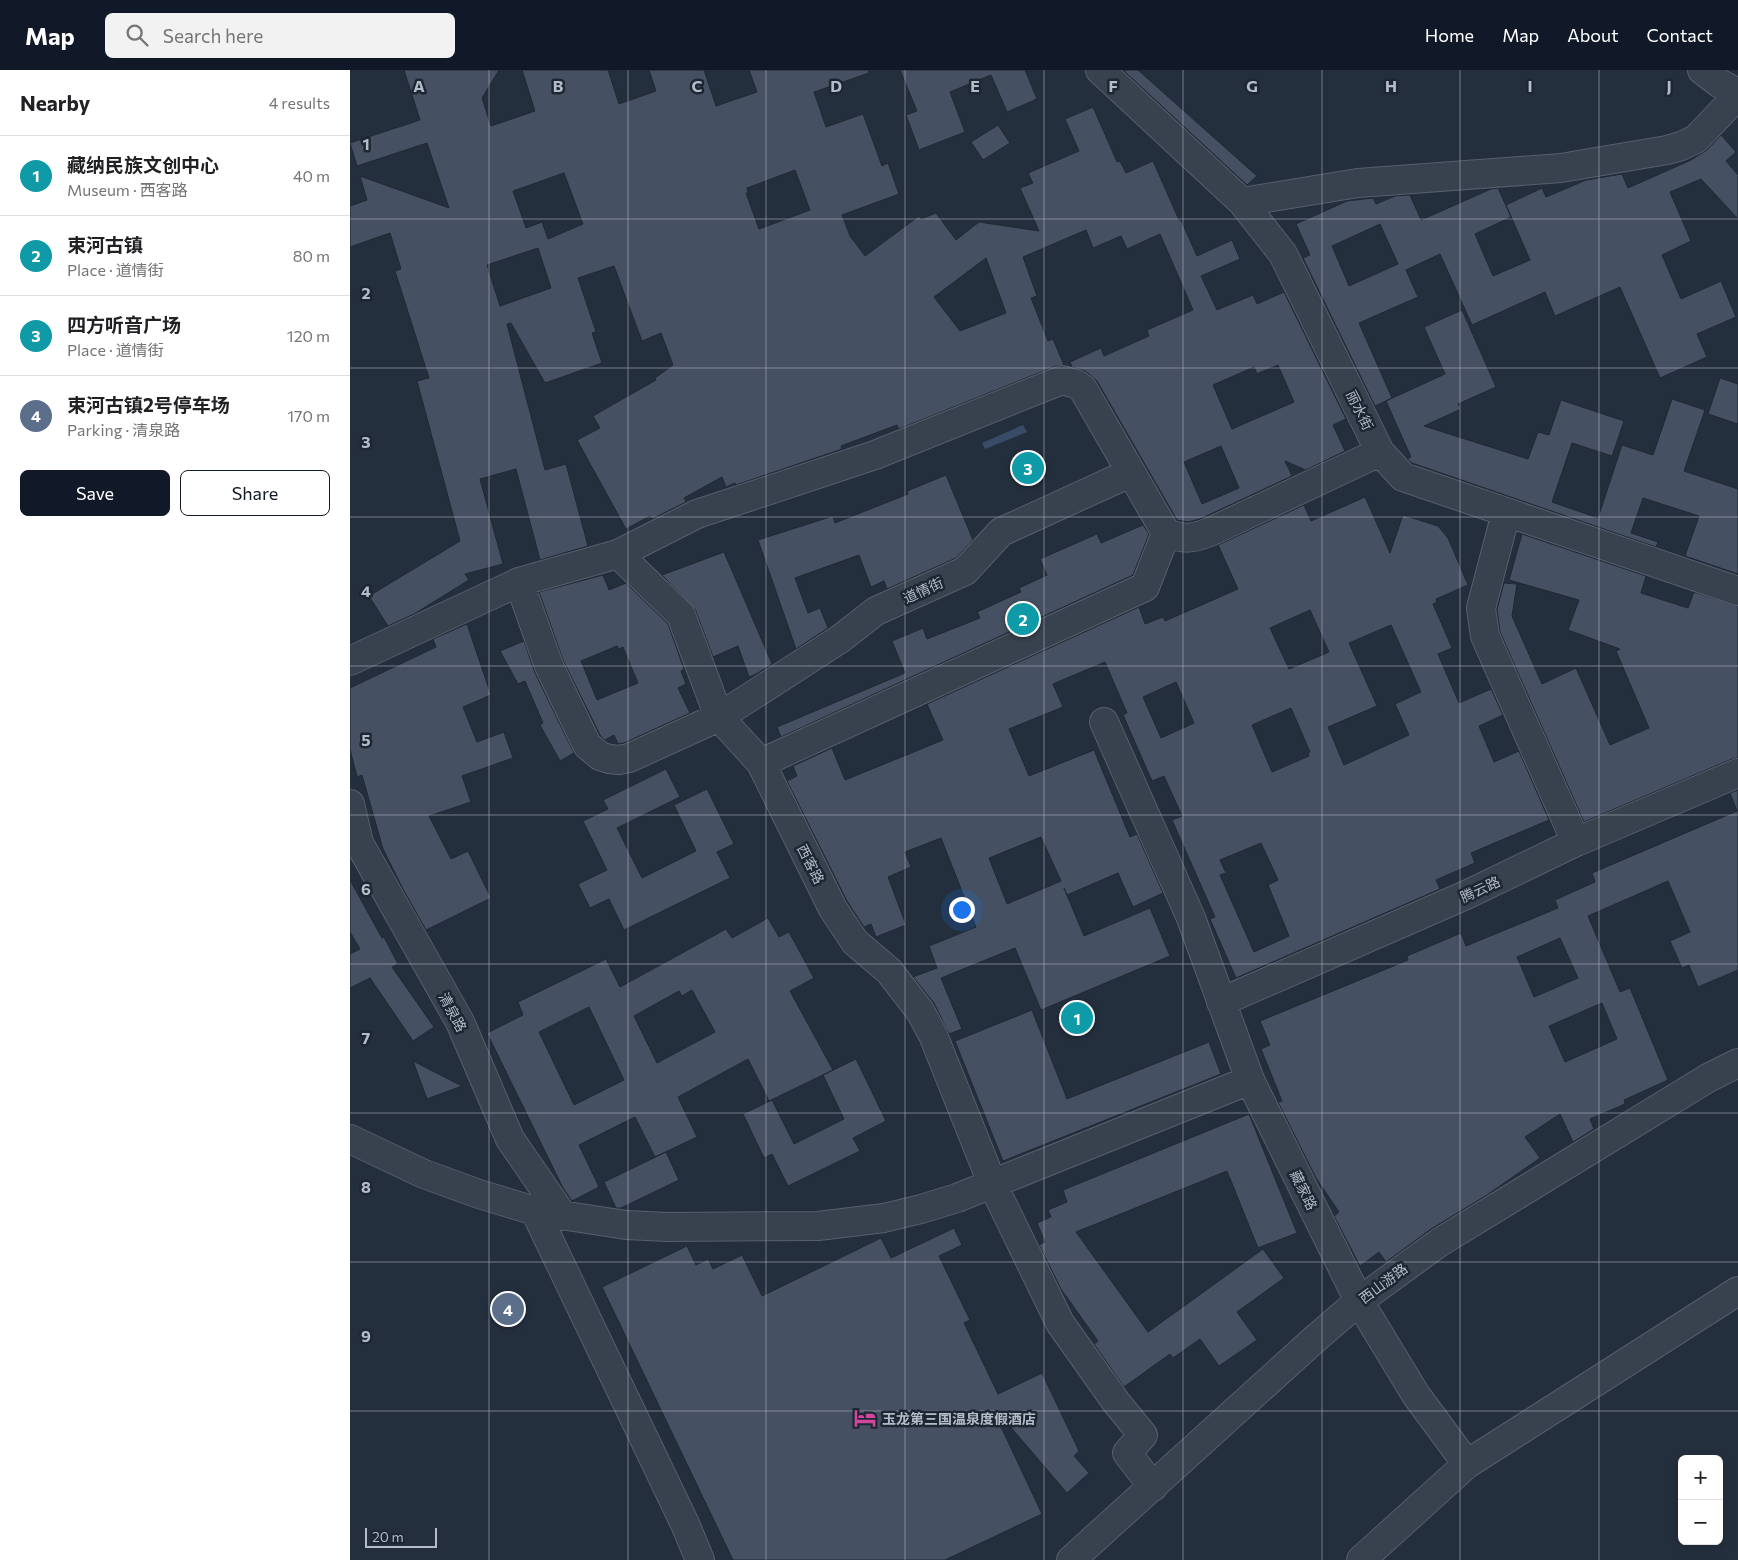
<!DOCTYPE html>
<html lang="en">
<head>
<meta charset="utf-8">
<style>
	body { margin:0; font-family:Commissioner,"Noto Sans SC",sans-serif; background:#f2f2f2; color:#202124 }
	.controls { position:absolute; right:15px; bottom:15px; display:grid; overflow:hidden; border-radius:8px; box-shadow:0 2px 8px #0003 }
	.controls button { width:45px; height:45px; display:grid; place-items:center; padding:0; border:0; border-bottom:1px solid #e0e0e0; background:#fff; color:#202124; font:25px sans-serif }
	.scale { position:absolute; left:15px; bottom:12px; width:72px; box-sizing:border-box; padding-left:5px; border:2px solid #b4bcc9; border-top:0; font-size:14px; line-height:18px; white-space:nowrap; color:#b4bcc9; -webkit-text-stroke:4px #1d2633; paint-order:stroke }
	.you { position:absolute; left:611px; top:839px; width:18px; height:18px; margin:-12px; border:4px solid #fff; border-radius:50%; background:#1a73e8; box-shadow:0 0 0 8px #1a73e833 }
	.badge { display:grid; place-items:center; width:32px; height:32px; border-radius:50%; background:#111827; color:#fff; font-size:16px; font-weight:700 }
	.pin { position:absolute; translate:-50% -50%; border:2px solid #fff; box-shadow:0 1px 5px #0006 }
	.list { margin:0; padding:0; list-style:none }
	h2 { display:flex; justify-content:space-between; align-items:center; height:65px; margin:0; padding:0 20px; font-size:21px }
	h2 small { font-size:16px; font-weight:400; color:#757577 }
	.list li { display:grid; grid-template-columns:32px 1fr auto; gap:15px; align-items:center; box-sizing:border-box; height:80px; padding:0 20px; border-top:1px solid #e0e0e0 }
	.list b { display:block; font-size:19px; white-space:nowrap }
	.list p { margin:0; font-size:16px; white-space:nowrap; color:#757577 }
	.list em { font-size:16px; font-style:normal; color:#757577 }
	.actions { display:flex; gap:10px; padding:15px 20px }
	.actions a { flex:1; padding:11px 0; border:1px solid #111827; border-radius:8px; text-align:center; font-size:18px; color:#111827 }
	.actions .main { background:#111827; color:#fff }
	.icon { flex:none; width:28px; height:28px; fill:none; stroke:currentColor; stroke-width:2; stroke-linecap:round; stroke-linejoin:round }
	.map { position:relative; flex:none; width:1388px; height:1490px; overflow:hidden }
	header { display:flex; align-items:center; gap:30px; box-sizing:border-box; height:70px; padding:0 25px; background:#111827; color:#fff }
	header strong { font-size:24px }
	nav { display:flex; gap:28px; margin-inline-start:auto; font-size:18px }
	.search { width:350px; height:45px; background:#f2f2f2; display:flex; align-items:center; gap:12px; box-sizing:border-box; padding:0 18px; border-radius:8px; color:#757577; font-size:19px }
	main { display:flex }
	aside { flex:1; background:#fff }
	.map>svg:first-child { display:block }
	.water { fill:#394c67 }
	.building { fill:#455162; stroke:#1f2835; fill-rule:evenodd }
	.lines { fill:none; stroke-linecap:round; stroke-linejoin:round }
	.minor-casing { stroke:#565f6c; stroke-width:30 }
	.minor { stroke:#38414e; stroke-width:28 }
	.grid { fill:none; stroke:#b4bcc9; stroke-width:1; stroke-opacity:0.55 }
	.labels { text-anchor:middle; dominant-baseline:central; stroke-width:5; stroke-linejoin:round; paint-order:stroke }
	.street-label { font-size:14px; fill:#b4bcc9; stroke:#1d2633 }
	.poi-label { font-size:14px; font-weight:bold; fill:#b4bcc9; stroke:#1d2633; text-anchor:start }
	.grid-label { font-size:16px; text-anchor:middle; font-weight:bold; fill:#b4bcc9; stroke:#1d2633; stroke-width:5; stroke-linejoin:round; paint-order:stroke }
</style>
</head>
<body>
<header>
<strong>Map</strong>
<div class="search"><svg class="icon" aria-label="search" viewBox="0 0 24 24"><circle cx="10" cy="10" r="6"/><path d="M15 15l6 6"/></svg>Search here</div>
<nav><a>Home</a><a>Map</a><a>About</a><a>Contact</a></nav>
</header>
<main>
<aside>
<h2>Nearby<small>4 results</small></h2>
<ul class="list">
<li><span class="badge" style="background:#0f9aa8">1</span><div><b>藏纳民族文创中心</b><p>Museum · 西客路</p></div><em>40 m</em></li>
<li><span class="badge" style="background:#0f9aa8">2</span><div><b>束河古镇</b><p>Place · 道情街</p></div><em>80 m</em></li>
<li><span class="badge" style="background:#0f9aa8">3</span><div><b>四方听音广场</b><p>Place · 道情街</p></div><em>120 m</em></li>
<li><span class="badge" style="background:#5c6f8a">4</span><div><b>束河古镇2号停车场</b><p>Parking · 清泉路</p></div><em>170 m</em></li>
</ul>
<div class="actions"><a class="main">Save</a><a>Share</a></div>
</aside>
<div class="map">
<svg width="1388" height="1490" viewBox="0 0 1388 1490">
	<rect width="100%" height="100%" fill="#242f3e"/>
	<path class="water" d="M673 355 677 362 635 379 632 373Z"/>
	<path class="building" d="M54 0H149L132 28 141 56 185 41 172 0H258L269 34 306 21 299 0H354L366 36 407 22 399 0H519V3L464 22 476 57 513 44 532 96 538 93 549 124 492 145 500 166 515 186 569 146 571 149 586 143 606 170 629 152 689 161 670 118 683 113 678 103 729 81 715 49 743 37 767 92 770 91 776 103 803 91 829 150H831L847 186 882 170 890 189 851 206 867 240 903 225 907 234 934 222 996 349 983 355 995 381 956 400 935 391 942 406 850 449 838 452 827 450 747 311 735 301 722 297 720 292 751 278 754 286 799 266 797 260 843 240 810 164 777 179 771 166 743 178 736 160 673 187 687 226 681 228 698 271 703 269 714 295 706 296 549 359 547 355 491 376 492 379 386 415 385 413 376 417 372 407 334 428 336 432 302 449 300 446 276 459 227 370 250 358 243 346 306 310 305 308 323 295 311 263 292 271 264 196 228 208 246 262 242 263 252 293 195 313 161 253 157 254 195 400 216 394 238 476 190 490 166 399 130 409 153 494 115 504 119 510 64 544 38 556 19 526 110 471 67 311 79 308 45 201 51 199 40 163 0 177V136L17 130 10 106 99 138 77 73 7 96 0 73 70 50ZM445 100 460 140 409 159 396 123H398L397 118ZM214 103 233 154 198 169 192 152 176 158 163 121ZM188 178 201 218 150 236 137 195ZM636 188 656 243 610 261 584 227ZM928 295 944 332 882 359 863 315 904 297 907 304ZM871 376 889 418 852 434 834 392Z
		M550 0H675L687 29 657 42 641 5 600 22 615 62 569 80 556 45 567 41Z
		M773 0H788L907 106 897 115Z
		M648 55 660 73 633 90 621 72Z
		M1371 65 1386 82 1376 91 1388 105V149L1351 109 1320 122 1341 171 1312 185 1331 229 1371 211 1386 247 1347 264 1357 287 1310 308 1270 217 1205 246 1195 222 1122 255 1090 184 1056 200 1068 227 1009 253 1042 328 1025 336 953 188 960 185 946 154 997 131 1023 128 1026 134 1045 126 1060 125 1071 150 1141 119 1148 118 1161 147 1125 164 1143 206 1180 190 1156 135 1192 118 1196 127 1236 110 1272 104 1278 118 1341 90 1357 80ZM1030 154 1048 194 999 216 982 176Z
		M1112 240 1146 317 1108 334 1111 339 1074 356 1178 389 1188 362 1199 365 1211 330 1274 351 1262 386 1222 373 1202 432 1248 448 1272 375 1303 385 1322 329 1355 340 1334 401 1388 419V504L1335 486 1349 446 1293 428 1281 463 1308 472 1306 477 1062 393 1057 389 1061 387 1036 331 1095 304 1074 257Z
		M1370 308 1388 314V354L1358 344Z
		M596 405 623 470 606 488 537 519 534 511 521 517 509 485 445 508 458 543 470 538 478 558 446 579 408 470 483 446 485 453 558 424 557 421Z
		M1015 427 1040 483 1053 445 1088 456 1098 468 1118 515 1086 529 1087 532 1083 534 1102 578 1088 584 1109 633 1141 619 1153 645 1129 656 1144 692 1169 681 1199 750 1121 783 1125 793 1086 810 1090 819 886 908 860 849 865 847 822 750 832 746 814 706 802 711 773 645 777 643 755 592 703 614 713 637 659 659 679 706 744 680 780 767 787 764 813 823 783 837 768 803 717 825 714 818 734 866 800 838 820 886 691 940 665 878 591 908 612 959 599 964 584 933 563 907 587 898 579 876 626 857 591 768 555 782 561 797 538 807 556 855 526 867 521 854 514 857 497 831 437 711 447 706 443 696 482 678 495 710 593 670 577 634 789 537 795 554 813 547 815 551 888 519 868 475 954 435 961 451ZM960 540 979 582 939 599 920 558ZM1041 555 1071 622 1045 634 1059 665 994 695 978 657 1027 636 999 573ZM826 612 844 653 811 668 793 627ZM941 638 960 682 958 683 959 686 922 702 902 655ZM691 767 711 811 657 834 639 788ZM911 773 928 810 918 815 939 866 904 882 870 805 876 803 870 790Z
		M793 455 799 464 783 505 431 667 427 657 555 603 542 571 573 558 577 569 630 548 627 542 671 522 669 518 697 505 690 489 747 464 751 473Z
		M1172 464 1296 506 1291 523 1338 538 1344 522 1388 536V688L1382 689 1234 752 1150 562 1147 539 1154 513 1167 514 1162 546 1192 614 1226 598 1260 675 1299 658 1266 581 1270 579 1218 560 1229 530 1159 510Z
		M374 482 422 594 408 603 399 607 388 576 363 587 345 539 312 505Z
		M253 505 259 520 276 513 318 554 334 599 331 601 336 614 328 618 340 643 274 673 268 674 264 665 255 670 250 665 213 590 189 522ZM267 576 269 579 273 577 288 613 247 630 231 591Z
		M117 554 141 625 113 637 127 672 154 662 163 688 112 706 121 732 79 746 101 789 118 781 141 828 76 860 54 821 33 779 12 705 7 707 0 679V618L86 577 83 569Z
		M174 571 185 603 224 683 210 691 190 655 193 653 175 611 168 614 150 581Z
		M316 699 330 727 267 758 292 808 346 781 324 735 357 719 384 774 367 782 380 808 274 860 259 829 240 838 228 814 257 800 233 751 258 739 253 730Z
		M1388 720V900L1348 917 1339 895 1332 898 1320 871 1340 862 1318 811 1238 846 1270 922 1280 918 1318 1010 1274 1030 1275 1034 1240 1049 1244 1059 1223 1072 1210 1044 1175 1067 1190 1088 1137 1125 1081 1159 1036 1192 1029 1182 1010 1196 984 1146 989 1142 966 1108 928 1032 932 1031 911 979 920 975 910 951 1058 890 1057 886 1111 863 1116 876 1208 838 1205 830 1245 812 1242 803 1387 741 1380 723ZM1210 868 1228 908 1184 927 1167 887ZM1252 933 1267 969 1215 992 1199 956Z
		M0 810 32 868 34 867 48 894 42 897 84 957 63 971 20 908 0 918V884L10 879 0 862Z
		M418 848 429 867 439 862 464 908 440 921 483 1000 419 1031 398 989 328 1027 347 1067 305 1087 285 1047 229 1075 249 1117 222 1131 213 1118 137 963 173 945 168 932 256 889 270 917 376 859 382 868ZM342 920 365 962 307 993 284 946 329 921 332 926ZM239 937 274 1010 224 1035 189 962Z
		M682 940 717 1029 859 972 871 1004 653 1091 605 971Z
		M506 989 536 1051 503 1068 510 1081 438 1116 422 1084 414 1088 393 1044 422 1030 444 1074 494 1049 473 1005Z
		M63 991 112 1016 77 1029Z
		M899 1044 947 1163 908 1178 877 1101 726 1162 798 1262 913 1179 934 1208 887 1242 907 1270 869 1296 850 1269 823 1288 820 1284 774 1317 744 1274 748 1271 711 1219 689 1175 695 1172 687 1153 701 1147 698 1140 717 1132 713 1120Z
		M316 1082 329 1110 271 1138H266L254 1112Z
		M604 1158 612 1175 589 1186 620 1250 614 1253 648 1324 692 1303 729 1381 724 1386 739 1403 717 1423 646 1340 644 1342 692 1444 595 1490H383L252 1217 337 1176 346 1195 358 1189 363 1199 392 1185 412 1226 531 1168 541 1188Z"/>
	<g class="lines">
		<g class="minor-casing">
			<path id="minor" d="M750 0 892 132 933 184 1030 382 1053 407 1388 521
				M1352 0 1369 13 1388 23
				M892 132 1008 113 1211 98 1317 80 1331 76 1346 69 1388 25
				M1156 443 1131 538 1135 566 1226 772
				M268 484 331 545 369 647 411 693 483 839 505 872 539 901 570 941 583 965 642 1113 710 1253 766 1332 793 1365 777 1383 803 1417
				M169 512 199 596 237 675 250 686 259 689 269 690 279 688 369 647 490 569 526 541 615 501 651 462 780 403
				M0 591 169 512 268 484 347 444 525 385 712 310 726 314 733 319 816 463C835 470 843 469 862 461L1030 382
				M754 652 841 848 900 1010 1009 1231 1066 1325 1117 1394
				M411 693 795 517 816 463
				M0 734 9 773 110 952 160 1069 213 1146
				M871 932 1116 825 1226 772 1388 703
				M0 1069 74 1104 129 1124 185 1141 276 1155 318 1157 468 1156 534 1148 571 1139 607 1128 900 1010
				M185 1141 335 1454 350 1490
				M721 1490 966 1268 1009 1231 1090 1172 1358 1008 1388 993
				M1011 1490 1117 1394 1388 1221"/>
		</g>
		<use href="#minor" class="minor"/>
	</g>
	<path class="grid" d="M139 0V1490M278 0V1490M416 0V1490M555 0V1490M694 0V1490M833 0V1490M972 0V1490M1110 0V1490M1249 0V1490M0 149H1388M0 298H1388M0 447H1388M0 596H1388M0 745H1388M0 894H1388M0 1043H1388M0 1192H1388M0 1341H1388"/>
	<defs>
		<g id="hotel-bare" transform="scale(1.725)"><path d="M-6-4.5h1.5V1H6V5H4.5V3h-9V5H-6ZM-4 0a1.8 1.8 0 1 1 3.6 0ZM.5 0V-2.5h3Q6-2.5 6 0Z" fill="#d1479c" stroke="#1d2633" stroke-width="2.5" paint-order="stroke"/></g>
	</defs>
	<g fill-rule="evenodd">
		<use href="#hotel-bare" x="515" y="1348"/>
	</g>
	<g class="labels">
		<g class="street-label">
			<text transform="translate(1010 340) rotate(64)">丽水街</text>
			<text transform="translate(573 520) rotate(-25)">道情街</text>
			<text transform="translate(461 794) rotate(63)">西客路</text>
			<text transform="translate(1130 819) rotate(-25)">腾云路</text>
			<text transform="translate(103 942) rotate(62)">清泉路</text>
			<text transform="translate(954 1120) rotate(64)">藏家路</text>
			<text transform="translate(1033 1213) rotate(-37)">西山游路</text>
		</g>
		<g class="poi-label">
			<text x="532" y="1348">玉龙第三国温泉度假酒店</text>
		</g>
	</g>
	<g class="grid-label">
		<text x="69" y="22">A</text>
		<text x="208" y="22">B</text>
		<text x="347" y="22">C</text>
		<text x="486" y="22">D</text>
		<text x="625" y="22">E</text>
		<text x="763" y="22">F</text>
		<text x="902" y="22">G</text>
		<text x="1041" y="22">H</text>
		<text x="1180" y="22">I</text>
		<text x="1319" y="22">J</text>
		<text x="16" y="80">1</text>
		<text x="16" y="229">2</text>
		<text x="16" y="378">3</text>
		<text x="16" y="527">4</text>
		<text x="16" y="676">5</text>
		<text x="16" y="825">6</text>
		<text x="16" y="974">7</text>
		<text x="16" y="1123">8</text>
		<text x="16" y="1272">9</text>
	</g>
</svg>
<div class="controls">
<button>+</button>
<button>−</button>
</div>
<div class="scale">20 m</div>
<div class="you"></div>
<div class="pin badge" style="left:727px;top:948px;background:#0f9aa8">1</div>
<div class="pin badge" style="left:673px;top:549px;background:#0f9aa8">2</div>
<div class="pin badge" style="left:678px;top:398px;background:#0f9aa8">3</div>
<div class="pin badge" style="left:158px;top:1239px;background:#5c6f8a">4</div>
</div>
</main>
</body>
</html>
